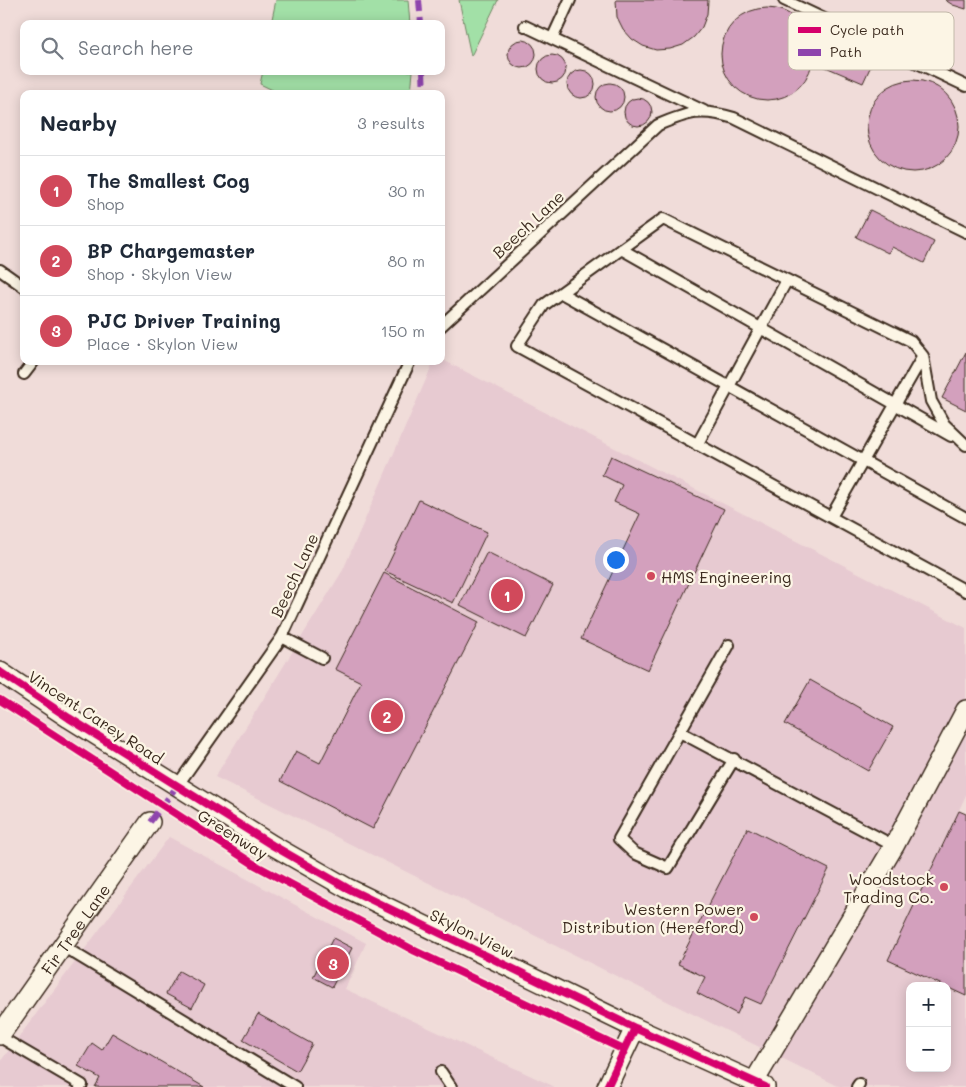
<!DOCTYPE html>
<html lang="en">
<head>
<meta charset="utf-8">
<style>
	body { margin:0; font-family:Mali,sans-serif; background:#f6f6f7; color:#1f2937 }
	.controls { position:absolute; right:15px; bottom:15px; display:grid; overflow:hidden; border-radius:10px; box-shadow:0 2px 12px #0003 }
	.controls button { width:45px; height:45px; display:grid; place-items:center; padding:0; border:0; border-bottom:1px solid #e0e1e3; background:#fff; color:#1f2937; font:25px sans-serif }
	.you { position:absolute; left:615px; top:559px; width:18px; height:18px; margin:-12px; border:4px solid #fff; border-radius:50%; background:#1a73e8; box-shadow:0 0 0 8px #1a73e833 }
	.badge { display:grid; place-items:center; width:32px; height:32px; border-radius:50%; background:#d1495b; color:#fff; font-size:16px; font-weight:700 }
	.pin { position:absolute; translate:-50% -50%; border:2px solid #fff; box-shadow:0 1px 5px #0006 }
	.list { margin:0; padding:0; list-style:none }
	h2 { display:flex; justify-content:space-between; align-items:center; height:65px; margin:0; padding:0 20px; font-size:21px }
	h2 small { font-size:16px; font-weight:400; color:#747a83 }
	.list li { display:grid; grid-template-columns:32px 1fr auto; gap:15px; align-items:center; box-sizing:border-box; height:70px; padding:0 20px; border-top:1px solid #e0e1e3 }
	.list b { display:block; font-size:19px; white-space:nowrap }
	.list p { margin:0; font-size:16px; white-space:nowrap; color:#747a83 }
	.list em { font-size:16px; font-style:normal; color:#747a83 }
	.icon { flex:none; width:28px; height:28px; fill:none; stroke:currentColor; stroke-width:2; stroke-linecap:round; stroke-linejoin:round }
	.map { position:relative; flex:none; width:966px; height:1087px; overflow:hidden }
	.search { position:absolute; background:#fff; box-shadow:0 2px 12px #0003; left:20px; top:20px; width:425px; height:55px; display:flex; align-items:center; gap:12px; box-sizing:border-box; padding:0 18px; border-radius:10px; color:#747a83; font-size:19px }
	.panel { position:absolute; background:#fff; box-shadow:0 2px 12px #0003; left:20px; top:90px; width:425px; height:275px; border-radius:10px }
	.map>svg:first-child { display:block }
	.built { fill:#e7cad1; fill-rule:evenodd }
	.green { fill:#a2e0a7; stroke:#6e8562 }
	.building { fill:#d3a0bd; stroke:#3b2a1e }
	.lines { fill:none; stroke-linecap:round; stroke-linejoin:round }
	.lane-casing { stroke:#3b2a1e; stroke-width:14 }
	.street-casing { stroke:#3b2a1e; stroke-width:22 }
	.lane { stroke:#fcf5e5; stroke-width:10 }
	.street { stroke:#fcf5e5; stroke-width:19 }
	.quiet { stroke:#8e44ad; stroke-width:6; stroke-dasharray:12 6; stroke-linecap:butt }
	.cycleway-casing { stroke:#fcf5e5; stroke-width:11 }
	.cycleway { stroke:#d6006c; stroke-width:8 }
	.poi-dot { fill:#d1495b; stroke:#fcf5e5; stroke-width:2 }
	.labels { text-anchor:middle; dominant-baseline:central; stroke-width:4.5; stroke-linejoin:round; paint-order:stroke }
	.street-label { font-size:16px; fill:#3b2a1e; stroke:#fcf5e5 }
	.poi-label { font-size:16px; fill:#3b2a1e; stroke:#fcf5e5; text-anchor:end }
	.key { fill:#fcf5e5; stroke:#c2b8a9; stroke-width:1 }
	.key-label { font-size:14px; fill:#3b2a1e }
</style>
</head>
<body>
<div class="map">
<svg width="966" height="1087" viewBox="0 0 966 1087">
	<rect width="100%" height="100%" fill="#f0dcd9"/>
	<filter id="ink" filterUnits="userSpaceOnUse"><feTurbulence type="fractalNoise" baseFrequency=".02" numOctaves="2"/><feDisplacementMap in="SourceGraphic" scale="10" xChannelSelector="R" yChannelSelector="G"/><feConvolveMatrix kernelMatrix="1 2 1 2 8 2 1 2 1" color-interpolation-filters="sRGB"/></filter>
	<g filter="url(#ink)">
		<path class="built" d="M441 359 966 628V795L959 810 966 814V1087H840L215 777 343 570 434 361H441ZM910 986H947V1068H910Z
			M169 837 366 943 345 989 555 1087H0V1062Z"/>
		<path class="green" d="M276 0H408L410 24H271Z
			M459 0H498L471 56Z
			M263 71H413L411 94H281L260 84Z"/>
		<path class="building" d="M616 0H708V1L707 14 702 27 694 37 683 45 670 49 656 50 643 46 632 39 623 29 617 17Z
			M945 0H966V9L953 5Z
			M721 54a46 46 0 1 1 92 0a46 46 0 1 1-92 0Z
			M508 54a14 14 0 1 1 28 0a14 14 0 1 1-28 0Z
			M832 40 874 59 863 83 821 65Z
			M538 69a14 14 0 1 1 28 0a14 14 0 1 1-28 0Z
			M567 84a14 14 0 1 1 28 0a14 14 0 1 1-28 0Z
			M867 126a46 46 0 1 1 92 0a46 46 0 1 1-92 0Z
			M596 97a14 14 0 1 1 28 0a14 14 0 1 1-28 0Z
			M624 112a14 14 0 1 1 28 0a14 14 0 1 1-28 0Z
			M870 210 934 242 924 263 892 247 888 253 856 237Z
			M966 352V410L942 398Z
			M611 456 724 509 648 670 581 639 640 514 614 502 622 485 602 475Z
			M419 500 487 532 453 603 385 571Z
			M487 552 553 585 526 638 460 605Z
			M384 573 479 622 373 829 280 781 296 751 320 763 361 682 335 669Z
			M810 680 893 727 868 771 785 724Z
			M959 811 966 814V996L888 960Z
			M748 828 829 869 761 1004 745 997 737 1014 697 993 705 977 678 964Z
			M333 938 352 948 332 987 313 977Z
			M179 971 204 985 192 1008 166 994Z
			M258 1014 312 1044 297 1071 243 1040Z
			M112 1033 204 1087H95L100 1078 78 1066 92 1043 102 1050Z"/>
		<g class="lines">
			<g class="lane-casing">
				<path id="lane" d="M784 0 966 86
					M525 26 704 111
					M552 39 570 0
					M621 249 951 436
					M0 270 24 287
					M561 293 966 518
					M441 326 658 125C689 112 701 108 734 118L966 232
					M24 374 34 361
					M697 445 787 280
					M966 445 944 424 931 401 923 356 911 341 663 219 544 305 517 346 966 591
					M831 517 923 356
					M282 637 322 658
					M729 645 619 839 634 853 668 868 734 759
					M680 732 894 846
					M177 786 282 637 410 361
					M64 947 295 1087
					M0 1037 82 1085 80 1087
					M441 1072 451 1087
					M857 1087 859 1084"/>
			</g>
			<g class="street-casing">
				<g id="street">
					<path d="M0 672 69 718 272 845 347 888 635 1028 765 1087"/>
					<path id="s1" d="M0 1035 150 822"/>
					<path d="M754 1082 894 846 966 710"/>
					<path d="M607 1087 635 1028"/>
				</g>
			</g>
			<use href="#lane" class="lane"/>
			<use href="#street" class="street"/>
			<path class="quiet" d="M419 0 421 24
				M423 71 424 94
				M150 822 177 786"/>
			<g class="cycleway-casing">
				<path id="cycleway" d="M0 672 69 718 272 845 347 888 635 1028 765 1087
					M0 700 255 865 415 951 624 1050
					M607 1087 635 1028"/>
			</g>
			<use href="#cycleway" class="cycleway"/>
		</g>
	</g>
	<g class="poi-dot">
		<circle cx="651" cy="576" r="5"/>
		<circle cx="944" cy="887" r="5"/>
		<circle cx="754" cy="917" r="5"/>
	</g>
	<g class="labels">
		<g class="street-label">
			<text transform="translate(528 224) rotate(-43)">Beech Lane</text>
			<text transform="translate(294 575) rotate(-65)">Beech Lane</text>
			<text transform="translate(96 717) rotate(33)">Vincent Carey Road</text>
			<text transform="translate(233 834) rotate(32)">Greenway</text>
			<text stroke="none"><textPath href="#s1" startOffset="130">Fir Tree Lane</textPath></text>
			<text transform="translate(472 933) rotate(26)">Skylon View</text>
		</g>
		<g class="poi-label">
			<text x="661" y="576" text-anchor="start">HMS Engineering</text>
			<text x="934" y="878">Woodstock<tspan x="934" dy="18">Trading Co.</tspan></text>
			<text x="744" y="908">Western Power<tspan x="744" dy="18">Distribution (Hereford)</tspan></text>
		</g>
	</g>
	<rect x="788" y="12" width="166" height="58" rx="8" class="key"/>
	<rect x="798" y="27" width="23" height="6" fill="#d6006c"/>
	<rect x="798" y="49" width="23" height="7" fill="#8e44ad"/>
	<g class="key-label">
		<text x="830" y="35">Cycle path</text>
		<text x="830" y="57">Path</text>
	</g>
</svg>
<div class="controls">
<button>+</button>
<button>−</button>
</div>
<div class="you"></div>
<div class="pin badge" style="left:507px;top:595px">1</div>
<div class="pin badge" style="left:387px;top:716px">2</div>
<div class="pin badge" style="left:333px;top:963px">3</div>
<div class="search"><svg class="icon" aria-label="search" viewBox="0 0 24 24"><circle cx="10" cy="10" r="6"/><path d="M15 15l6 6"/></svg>Search here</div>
<section class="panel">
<h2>Nearby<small>3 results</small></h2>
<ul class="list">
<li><span class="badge">1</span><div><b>The Smallest Cog</b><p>Shop</p></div><em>30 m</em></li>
<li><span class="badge">2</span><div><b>BP Chargemaster</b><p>Shop · Skylon View</p></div><em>80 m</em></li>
<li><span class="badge">3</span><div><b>PJC Driver Training</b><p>Place · Skylon View</p></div><em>150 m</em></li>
</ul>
</section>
</div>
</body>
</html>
